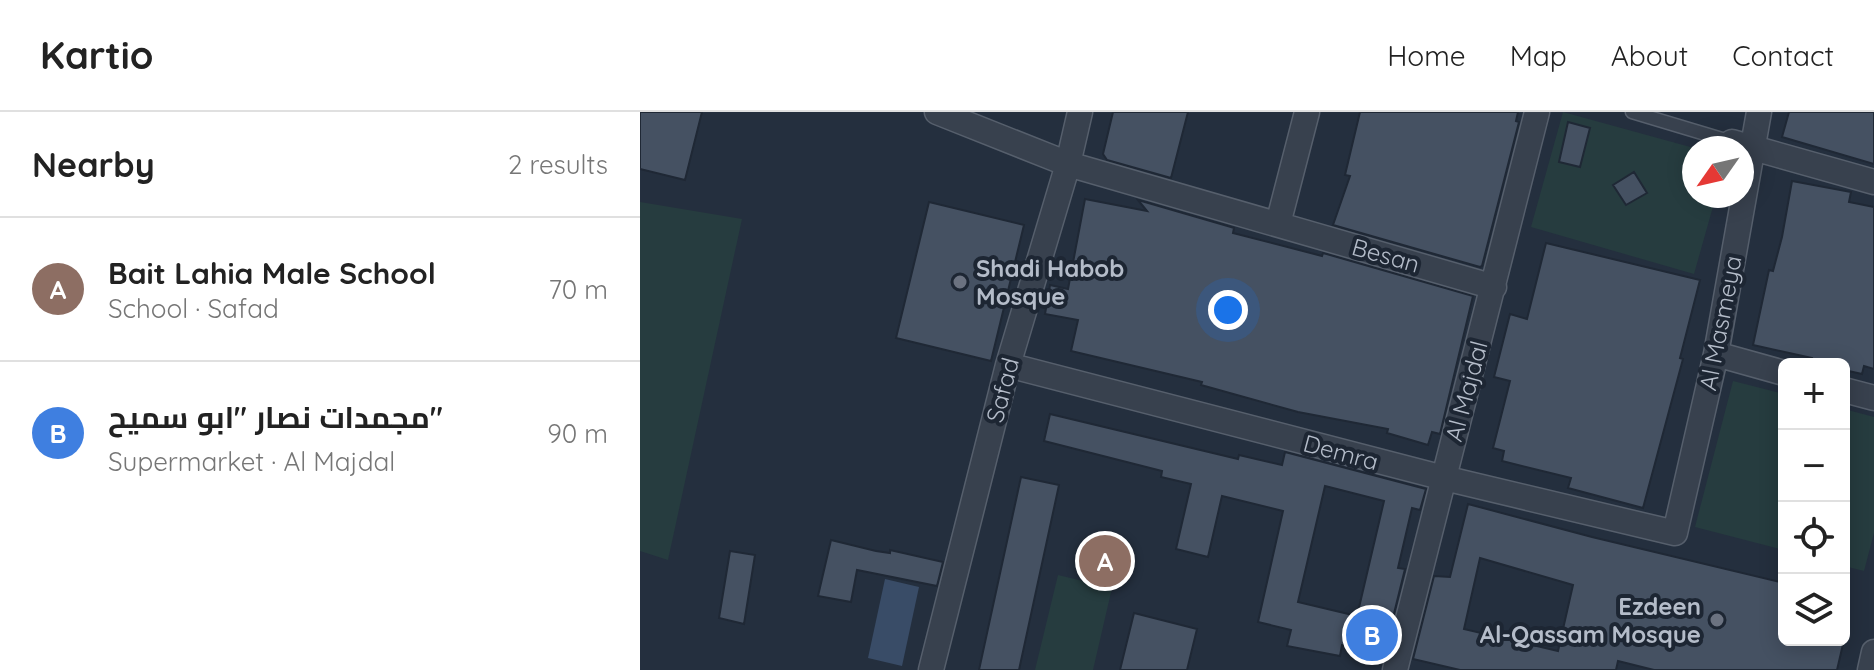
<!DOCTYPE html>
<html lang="en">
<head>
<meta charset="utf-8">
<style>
	body { margin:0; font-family:Quicksand,Cairo,sans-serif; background:#f2f2f2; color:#222 }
	.controls { position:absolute; right:24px; bottom:24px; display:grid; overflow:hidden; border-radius:12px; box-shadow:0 4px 20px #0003 }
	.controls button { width:72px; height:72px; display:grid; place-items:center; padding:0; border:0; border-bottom:2px solid #e0e0e0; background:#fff; color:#222; font:40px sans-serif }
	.compass { position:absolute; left:1042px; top:24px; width:72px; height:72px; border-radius:50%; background:#fff; box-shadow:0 4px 20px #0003; rotate:236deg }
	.you { position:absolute; left:588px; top:198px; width:28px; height:28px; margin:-20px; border:6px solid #fff; border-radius:50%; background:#1a73e8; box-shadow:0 0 0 12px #1a73e833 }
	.badge { display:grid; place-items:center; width:52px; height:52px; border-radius:50%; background:#b45309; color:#fff; font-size:26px; font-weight:700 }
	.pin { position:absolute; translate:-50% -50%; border:4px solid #fff; box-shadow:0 2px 8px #0006 }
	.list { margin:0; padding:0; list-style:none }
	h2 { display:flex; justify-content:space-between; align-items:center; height:104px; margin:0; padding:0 32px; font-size:34px }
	h2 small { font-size:26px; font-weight:400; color:#767676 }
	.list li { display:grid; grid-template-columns:52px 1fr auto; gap:24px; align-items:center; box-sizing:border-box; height:144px; padding:0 32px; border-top:2px solid #e0e0e0 }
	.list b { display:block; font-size:30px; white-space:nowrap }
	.list p { margin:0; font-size:26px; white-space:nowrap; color:#767676 }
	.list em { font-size:26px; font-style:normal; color:#767676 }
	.icon { flex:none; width:44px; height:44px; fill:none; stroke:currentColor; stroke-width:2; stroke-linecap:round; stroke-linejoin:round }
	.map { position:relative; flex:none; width:1234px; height:558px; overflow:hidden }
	header { display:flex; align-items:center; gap:48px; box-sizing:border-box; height:112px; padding:0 40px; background:#fff; border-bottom:2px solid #e0e0e0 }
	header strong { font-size:38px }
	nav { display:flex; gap:44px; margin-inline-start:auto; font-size:28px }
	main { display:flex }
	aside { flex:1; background:#fff }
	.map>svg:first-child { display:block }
	.green { fill:#263c3f }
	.water { fill:#394c67 }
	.building { fill:#455162; stroke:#1f2835; stroke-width:2; fill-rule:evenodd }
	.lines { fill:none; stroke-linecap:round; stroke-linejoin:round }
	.lane-casing { stroke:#565f6c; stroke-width:15 }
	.street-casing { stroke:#565f6c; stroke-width:27 }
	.lane { stroke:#38414e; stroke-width:12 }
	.street { stroke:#38414e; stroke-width:24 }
	.worship-dot { fill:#6b7280; stroke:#1d2633; stroke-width:3 }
	.labels { text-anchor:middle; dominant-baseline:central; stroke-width:8; stroke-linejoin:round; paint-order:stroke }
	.street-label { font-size:24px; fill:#b4bcc9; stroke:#1d2633 }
	.poi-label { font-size:24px; font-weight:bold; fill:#b4bcc9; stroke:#1d2633; text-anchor:start }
</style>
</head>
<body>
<header>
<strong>Kartio</strong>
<nav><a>Home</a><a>Map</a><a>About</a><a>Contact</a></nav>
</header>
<main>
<aside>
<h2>Nearby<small>2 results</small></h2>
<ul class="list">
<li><span class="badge" style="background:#8d6e63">A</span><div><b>Bait Lahia Male School</b><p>School · Safad</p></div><em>70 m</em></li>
<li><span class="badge" style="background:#3f7fe0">B</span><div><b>مجمدات نصار &quot;ابو سميح&quot;</b><p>Supermarket · Al Majdal</p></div><em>90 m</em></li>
</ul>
</aside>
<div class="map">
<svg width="1234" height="558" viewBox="0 0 1234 558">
	<rect width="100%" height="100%" fill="#242f3e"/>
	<path class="green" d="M923 0 1054 36V84H1076L1054 162 891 115Z
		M0 90 102 107 28 448 0 439Z
		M1093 269 1144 282V438L1055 415Z
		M1204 297 1234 305V421L1224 459 1204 454Z
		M418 463 472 476 453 558H395Z"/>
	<path class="water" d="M245 467 279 475 262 554 228 546Z"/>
	<path class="building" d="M0 0H62L45 68 0 57Z
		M473 0H548L531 66 467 48 463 42Z
		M720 0H878L876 9 879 10 842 154 840 155 693 113 710 64 705 63Z
		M1149 0H1234V52L1142 25Z
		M928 10 950 16 940 55 919 50Z
		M994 60 1007 81 986 93 973 73Z
		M1152 69 1211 80 1209 90 1234 95V257L1224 254 1222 262 1204 258V252H1171L1172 246 1113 233 1129 158 1133 159 1142 125Z
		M445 87 507 99 498 88 591 115 594 116 593 121 682 144 683 141 833 184 800 322 792 320 788 333 747 321 748 317 658 300 561 273 562 270 431 239 438 208 405 202 410 173 428 177Z
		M289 90 384 113 351 249 256 226Z
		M906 131 1060 168 1040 246 1043 247 1003 396 928 376 931 366 862 349 864 339 853 336 870 269 854 265 870 202 887 207Z
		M410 302 598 347 599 343 642 353 645 340 786 377 780 398 772 396 758 456 765 457 743 546 702 533 700 544 647 534 651 518 618 510 643 399 582 384 568 445 536 437 551 372 521 365 522 359 404 329ZM685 374 744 389 717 504 658 490Z
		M381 365 419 373 379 558H339Z
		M828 392 952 425 1144 471V528H1204L1197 558H1014L978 549 976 558H820L773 547 794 464 810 465ZM840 446 933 473 918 539 824 517Z
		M191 428 236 439 250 441V438L303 450 297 474 217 458 211 490 178 484Z
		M90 439 115 443 104 512 79 506Z
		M494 501 557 517 547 558H480Z"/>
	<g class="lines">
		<g class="lane-casing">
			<path id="lane" d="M992 0 1092 30"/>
		</g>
		<g class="street-casing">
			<path id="street" d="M297 0 428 52 854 175
				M1092 30 1234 70
				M638 112 667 0
				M1076 242 1144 261
				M368 253 804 366 1035 421 1076 242 1119 0
				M1204 278 1234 286
				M291 558 368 253 428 52 440 0
				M755 558 897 0
				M1230 558 1234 540"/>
		</g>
		<use href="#lane" class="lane"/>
		<use href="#street" class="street"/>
	</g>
	<g class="worship-dot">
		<circle cx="320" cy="170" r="8"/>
		<circle cx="1077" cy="508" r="8"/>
	</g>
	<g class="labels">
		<g class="street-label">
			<text transform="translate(746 143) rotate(16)">Besan</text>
			<text transform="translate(1080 211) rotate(-79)">Al Masmeya</text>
			<text transform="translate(362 278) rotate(-75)">Safad</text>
			<text transform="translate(826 279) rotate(-75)">Al Majdal</text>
			<text transform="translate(701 340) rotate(15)">Demra</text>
		</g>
		<g class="poi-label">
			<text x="336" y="156">Shadi Habob<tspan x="336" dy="28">Mosque</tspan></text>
			<text x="1061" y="494" text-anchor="end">Ezdeen<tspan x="1061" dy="28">Al-Qassam Mosque</tspan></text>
		</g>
	</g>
</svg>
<div class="controls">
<button>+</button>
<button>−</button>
<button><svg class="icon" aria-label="locate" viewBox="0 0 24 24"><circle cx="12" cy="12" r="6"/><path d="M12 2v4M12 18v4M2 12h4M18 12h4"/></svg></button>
<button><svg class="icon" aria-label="layers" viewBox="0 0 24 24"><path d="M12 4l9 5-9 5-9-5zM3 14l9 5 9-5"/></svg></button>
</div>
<svg class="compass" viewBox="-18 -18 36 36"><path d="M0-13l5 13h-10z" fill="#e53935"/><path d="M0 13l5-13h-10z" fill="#767676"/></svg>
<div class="you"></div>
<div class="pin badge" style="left:465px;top:449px;background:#8d6e63">A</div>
<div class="pin badge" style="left:732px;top:523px;background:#3f7fe0">B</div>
</div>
</main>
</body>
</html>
